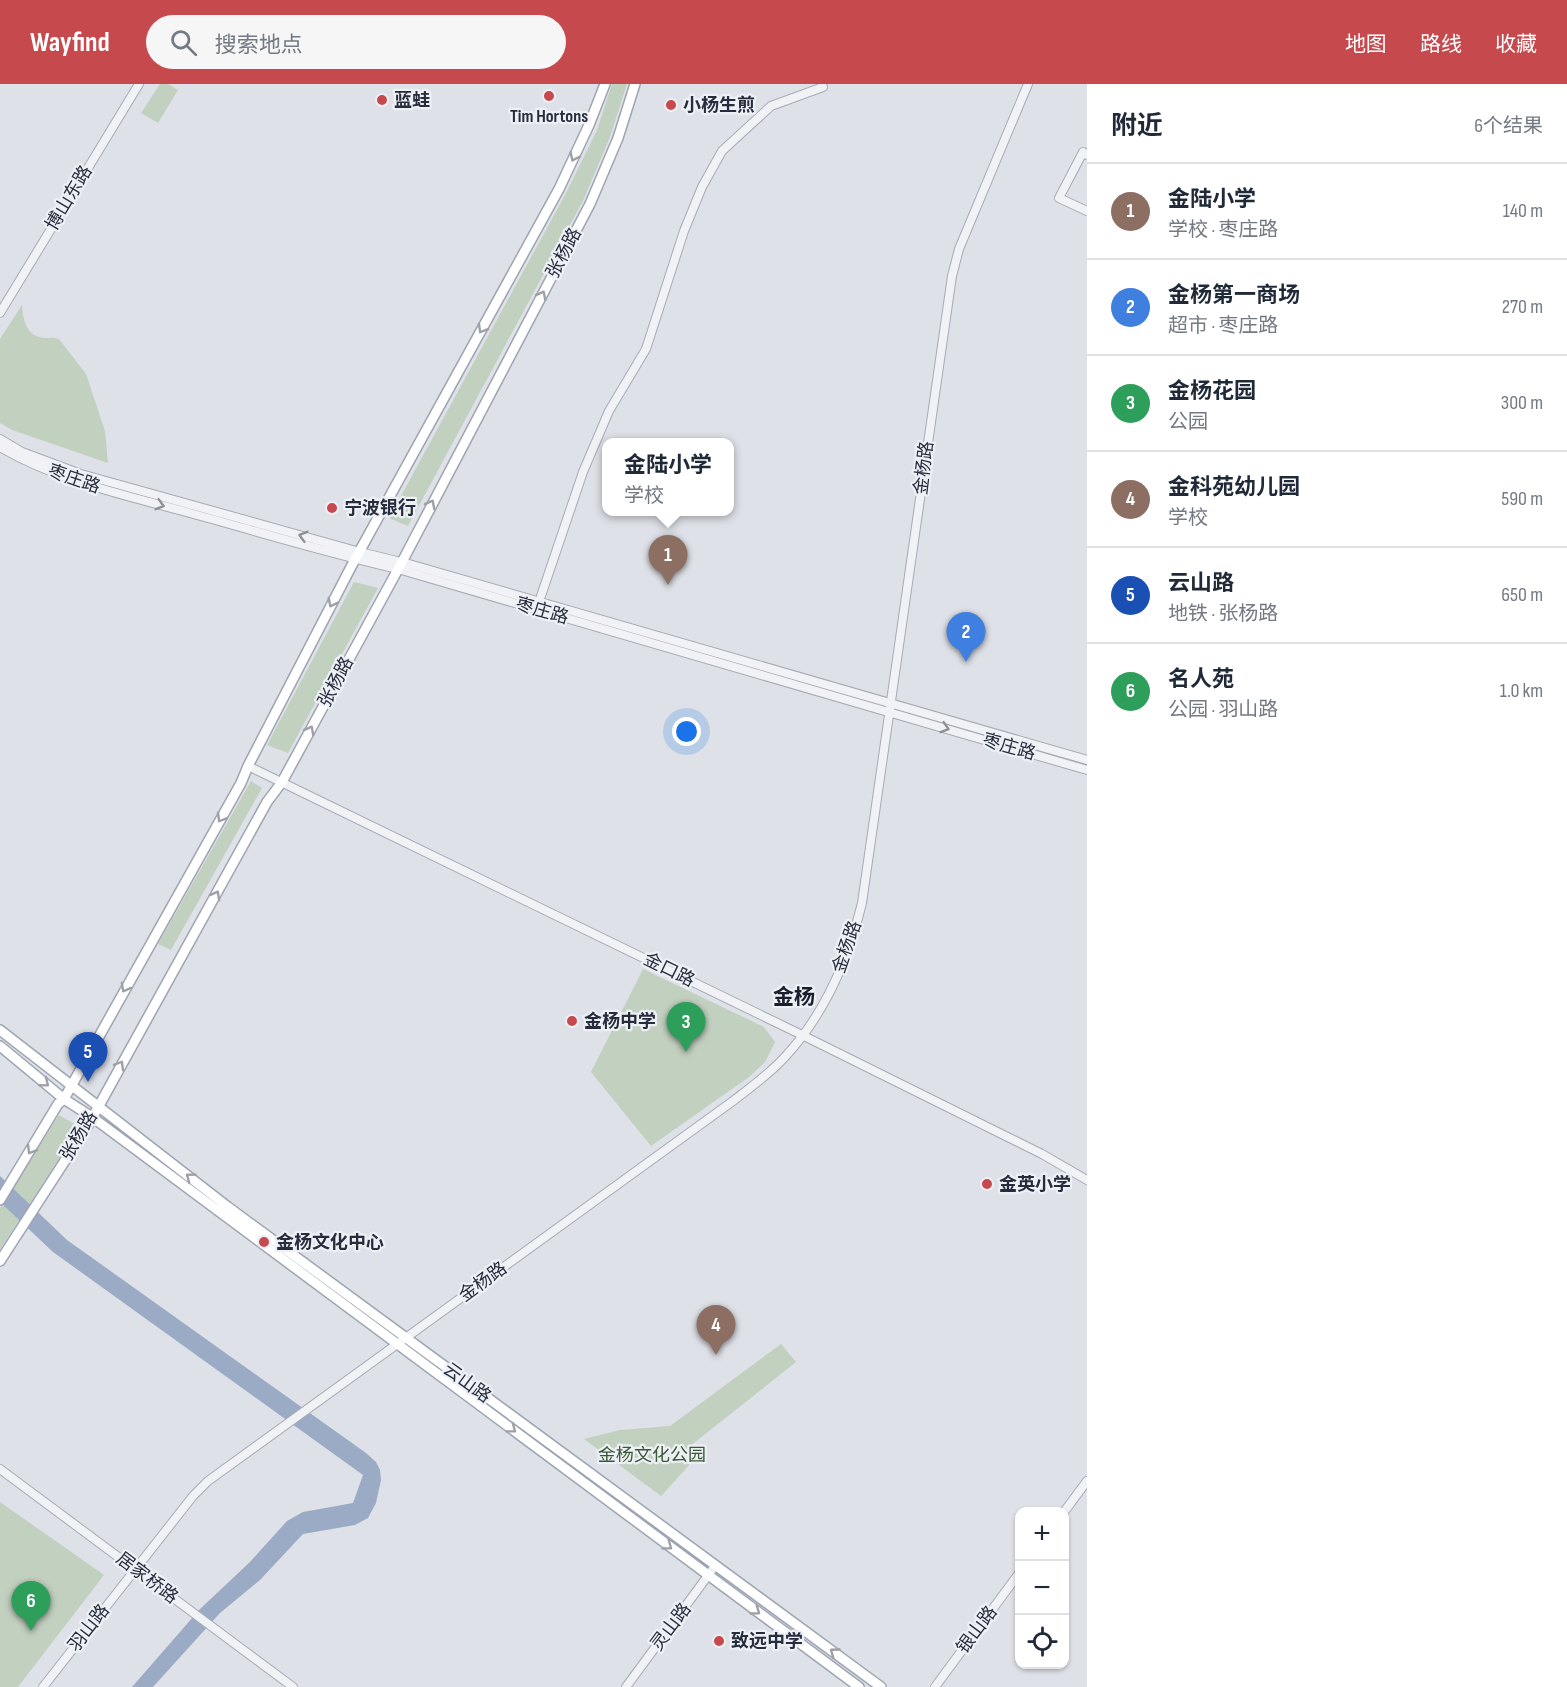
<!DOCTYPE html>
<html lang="zh">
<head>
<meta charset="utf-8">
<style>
	body { margin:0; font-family:"Sofia Sans Condensed","Noto Sans SC",sans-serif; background:#f6f6f7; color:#1f2937 }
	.controls { position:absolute; right:18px; bottom:18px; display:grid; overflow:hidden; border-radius:12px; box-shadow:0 2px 4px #0004 }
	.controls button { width:54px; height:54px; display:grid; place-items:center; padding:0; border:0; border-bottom:2px solid #e0e1e3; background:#fff; color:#1f2937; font:30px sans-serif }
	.you { position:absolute; left:687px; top:648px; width:21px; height:21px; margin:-15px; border:4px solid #fff; border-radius:50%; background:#1a73e8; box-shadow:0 0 0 9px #1a73e833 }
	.badge { display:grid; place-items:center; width:39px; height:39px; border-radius:50%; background:#c6494e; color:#fff; font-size:20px; font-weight:700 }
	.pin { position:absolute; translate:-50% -50px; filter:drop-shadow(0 2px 3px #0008) }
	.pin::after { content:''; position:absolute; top:32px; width:21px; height:18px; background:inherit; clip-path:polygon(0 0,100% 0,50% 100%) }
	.popup { position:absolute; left:602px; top:354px; width:132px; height:78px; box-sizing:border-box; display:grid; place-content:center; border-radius:12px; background:#fff; filter:drop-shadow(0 2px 4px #0005); font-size:20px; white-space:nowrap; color:#747a83 }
	.popup b { font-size:22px; color:#1f2937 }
	.popup::after { content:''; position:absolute; left:50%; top:100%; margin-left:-12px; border:12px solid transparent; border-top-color:#fff }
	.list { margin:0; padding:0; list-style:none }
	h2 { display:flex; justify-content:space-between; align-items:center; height:78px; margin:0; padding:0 24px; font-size:26px }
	h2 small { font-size:20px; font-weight:400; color:#747a83 }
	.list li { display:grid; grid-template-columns:39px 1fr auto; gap:18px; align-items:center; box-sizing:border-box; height:96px; padding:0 24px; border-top:2px solid #e0e1e3 }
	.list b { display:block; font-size:22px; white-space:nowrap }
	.list p { margin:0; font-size:20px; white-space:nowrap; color:#747a83 }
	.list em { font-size:20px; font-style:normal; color:#747a83 }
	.icon { flex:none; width:33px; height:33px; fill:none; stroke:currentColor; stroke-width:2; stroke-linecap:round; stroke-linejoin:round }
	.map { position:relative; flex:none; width:1087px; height:1603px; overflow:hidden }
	header { display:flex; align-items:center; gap:36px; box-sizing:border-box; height:84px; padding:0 30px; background:#c6494e; color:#fff }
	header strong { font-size:28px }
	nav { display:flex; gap:33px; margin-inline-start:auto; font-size:21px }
	.search { width:420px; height:54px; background:#f6f6f7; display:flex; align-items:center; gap:15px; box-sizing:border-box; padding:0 21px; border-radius:33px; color:#747a83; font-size:22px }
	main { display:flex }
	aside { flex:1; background:#fff }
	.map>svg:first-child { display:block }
	.green { fill:#c2d0c0 }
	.water { fill:#9babc5 }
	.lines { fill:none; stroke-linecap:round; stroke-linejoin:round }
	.minor-casing { stroke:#a7abb4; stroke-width:10 }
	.major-casing { stroke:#9ea4b2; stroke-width:12 }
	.minor { stroke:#f1f2f5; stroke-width:8 }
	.major { stroke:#fff; stroke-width:9 }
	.oneway { stroke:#9ea0a8 }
	.oneway2 { stroke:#8c9099 }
	.poi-dot { fill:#c6494e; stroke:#edf0f5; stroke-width:2 }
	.labels { text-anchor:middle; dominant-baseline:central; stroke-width:4.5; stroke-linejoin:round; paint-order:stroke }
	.poi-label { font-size:18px; font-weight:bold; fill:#282d3d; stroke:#edf0f5; text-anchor:start }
	.street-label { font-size:18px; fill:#282d3d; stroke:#edf0f5 }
	.park-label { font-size:18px; fill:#395836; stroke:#edf0f5 }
	.quarter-label { font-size:21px; font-weight:bold; fill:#1a1f2d; stroke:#edf0f5 }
</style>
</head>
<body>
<header>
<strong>Wayfind</strong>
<div class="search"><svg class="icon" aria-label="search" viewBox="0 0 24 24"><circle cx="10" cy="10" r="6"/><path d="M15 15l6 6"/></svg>搜索地点</div>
<nav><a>地图</a><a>路线</a><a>收藏</a></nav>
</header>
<main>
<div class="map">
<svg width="1087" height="1603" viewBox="0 0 1087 1603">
	<rect width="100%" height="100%" fill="#dee1e7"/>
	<path class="green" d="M160 0H168L178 6 158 39 141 29Z
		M612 0H627L610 53 583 117 408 442 389 434 566 109 597 46Z
		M22 221C23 235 26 253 45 254 50 254 53 253 59 255L86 290 105 347 108 379 12 346 0 339V255Z
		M354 498 378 504 288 669 267 661Z
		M251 697 262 704 171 866 158 860Z
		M643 885 764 943 775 958 765 978 749 993 651 1062 591 988Z
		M59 1031 80 1043 0 1165V1124Z
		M781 1260 796 1278 680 1370 691 1379 661 1412 584 1355 620 1346 670 1342Z
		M0 1418 104 1491 18 1603H0Z"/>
	<path class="water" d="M0 1092 67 1156 366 1369 376 1378 380 1386 381 1396 376 1419 368 1434 355 1441 303 1450 260 1496 220 1529 153 1603H132L200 1525 250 1478 287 1437 303 1428 353 1419 363 1391 53 1168 0 1118Z"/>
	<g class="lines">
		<g class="minor-casing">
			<path id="minor" d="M1087 71 1083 68 1059 114 1087 127
				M0 229 139 0
				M0 355 22 368 81 390 360 468 409 480 1087 676
				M0 363C58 397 125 411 190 429 259 448 328 469 398 485L1087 686
				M541 512 583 388 609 327 646 265 684 147 702 103 722 67 771 22 823 3 822 0
				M248 682 802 951 1042 1070 1087 1096
				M0 1385 293 1603
				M1064 1428 1087 1397
				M43 1603 193 1412 208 1397 733 1017C750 1004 768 991 783 975 824 932 848 876 862 819L952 192 959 165 1028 0
				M626 1603 715 1482
				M935 1603 1020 1488"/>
		</g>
		<g class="major-casing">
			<path id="major" d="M0 946 228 1123 881 1603
				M0 962 64 1015 92 1033 859 1603
				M0 1116 58 1020 64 1015 241 699 248 682 352 481 559 105 589 41 605 0
				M0 1177 90 1038 267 718 282 698 402 478 590 120 618 54 635 0"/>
		</g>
		<use href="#minor" class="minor"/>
		<use href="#major" class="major"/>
	</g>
	<defs><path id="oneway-chevron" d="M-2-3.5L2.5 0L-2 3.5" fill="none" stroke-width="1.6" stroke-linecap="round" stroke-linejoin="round" transform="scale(1.5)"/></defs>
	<g class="oneway">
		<use href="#oneway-chevron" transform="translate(574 73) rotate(115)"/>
		<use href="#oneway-chevron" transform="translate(542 211) rotate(-62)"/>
		<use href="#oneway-chevron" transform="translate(482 245) rotate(120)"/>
		<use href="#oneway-chevron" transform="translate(431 420) rotate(-62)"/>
		<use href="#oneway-chevron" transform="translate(332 519) rotate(117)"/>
		<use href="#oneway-chevron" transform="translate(310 646) rotate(-62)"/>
		<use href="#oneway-chevron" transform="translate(221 734) rotate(120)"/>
		<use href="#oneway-chevron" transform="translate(216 811) rotate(-61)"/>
		<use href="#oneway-chevron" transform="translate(125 904) rotate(119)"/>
		<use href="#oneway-chevron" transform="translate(120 981) rotate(-60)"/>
		<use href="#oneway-chevron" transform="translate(45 999) rotate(39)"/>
		<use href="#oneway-chevron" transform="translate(31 1066) rotate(121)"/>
		<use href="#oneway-chevron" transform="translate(190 1093) rotate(-143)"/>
		<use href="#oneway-chevron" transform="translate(512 1345) rotate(37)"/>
		<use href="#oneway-chevron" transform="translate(668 1462) rotate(37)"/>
		<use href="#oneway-chevron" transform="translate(756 1527) rotate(36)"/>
		<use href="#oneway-chevron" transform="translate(834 1568) rotate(-144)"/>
	</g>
	<g class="oneway2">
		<use href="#oneway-chevron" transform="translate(160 421) rotate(16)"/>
		<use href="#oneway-chevron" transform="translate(303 452) rotate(-164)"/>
		<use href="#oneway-chevron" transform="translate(945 644) rotate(17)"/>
	</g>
	<g class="poi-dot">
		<circle cx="549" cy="12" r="6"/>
		<circle cx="382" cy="16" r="6"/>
		<circle cx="671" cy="21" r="6"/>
		<circle cx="332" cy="424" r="6"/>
		<circle cx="572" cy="937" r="6"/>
		<circle cx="987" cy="1100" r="6"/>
		<circle cx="264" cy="1158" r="6"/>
		<circle cx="719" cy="1557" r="6"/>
	</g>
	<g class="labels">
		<g class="poi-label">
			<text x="394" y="16">蓝蛙</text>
			<text x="683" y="21">小杨生煎</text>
			<text x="549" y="32" text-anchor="middle">Tim Hortons</text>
			<text x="344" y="424">宁波银行</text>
			<text x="584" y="937">金杨中学</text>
			<text x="999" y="1100">金英小学</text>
			<text x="276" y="1158">金杨文化中心</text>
			<text x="731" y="1557">致远中学</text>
		</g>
		<g class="street-label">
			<text transform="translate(69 114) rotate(-59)">博山东路</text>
			<text transform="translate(564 169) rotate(-62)">张杨路</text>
			<text transform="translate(924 384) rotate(-83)">金杨路</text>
			<text transform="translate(74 395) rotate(19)">枣庄路</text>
			<text transform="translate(542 527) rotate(16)">枣庄路</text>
			<text transform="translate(336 598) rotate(-62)">张杨路</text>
			<text transform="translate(1009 663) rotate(16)">枣庄路</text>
			<text transform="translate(847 863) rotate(-71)">金杨路</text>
			<text transform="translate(669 886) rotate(26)">金口路</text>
			<text transform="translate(79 1052) rotate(-59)">张杨路</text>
			<text transform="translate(483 1198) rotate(-36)">金杨路</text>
			<text transform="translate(467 1299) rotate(36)">云山路</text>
			<text transform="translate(147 1494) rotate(37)">居家桥路</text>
			<text transform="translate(671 1543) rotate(-53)">灵山路</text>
			<text transform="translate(89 1544) rotate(-52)">羽山路</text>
			<text transform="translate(977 1546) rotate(-53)">银山路</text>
		</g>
		<g class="park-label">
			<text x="652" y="1371">金杨文化公园</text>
		</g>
		<g class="quarter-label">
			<text x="794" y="913">金杨</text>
		</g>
	</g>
</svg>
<div class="controls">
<button>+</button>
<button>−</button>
<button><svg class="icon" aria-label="locate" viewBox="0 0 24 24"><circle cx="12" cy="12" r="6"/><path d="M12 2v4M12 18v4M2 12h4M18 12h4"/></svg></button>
</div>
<div class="you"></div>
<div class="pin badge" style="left:668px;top:501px;background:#8d6e63">1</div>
<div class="popup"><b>金陆小学</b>学校</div>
<div class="pin badge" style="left:966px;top:578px;background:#3f7fe0">2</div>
<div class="pin badge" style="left:686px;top:968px;background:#2e9e5b">3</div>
<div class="pin badge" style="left:716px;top:1271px;background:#8d6e63">4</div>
<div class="pin badge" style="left:88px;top:998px;background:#1a4fb4">5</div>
<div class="pin badge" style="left:31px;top:1547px;background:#2e9e5b">6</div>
</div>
<aside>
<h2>附近<small>6个结果</small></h2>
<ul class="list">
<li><span class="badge" style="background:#8d6e63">1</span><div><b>金陆小学</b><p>学校 · 枣庄路</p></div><em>140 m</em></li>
<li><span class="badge" style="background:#3f7fe0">2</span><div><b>金杨第一商场</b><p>超市 · 枣庄路</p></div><em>270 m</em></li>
<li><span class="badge" style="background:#2e9e5b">3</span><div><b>金杨花园</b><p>公园</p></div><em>300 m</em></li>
<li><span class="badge" style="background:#8d6e63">4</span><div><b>金科苑幼儿园</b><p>学校</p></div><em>590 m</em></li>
<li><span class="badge" style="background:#1a4fb4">5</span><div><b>云山路</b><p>地铁 · 张杨路</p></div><em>650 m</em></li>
<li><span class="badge" style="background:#2e9e5b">6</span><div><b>名人苑</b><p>公园 · 羽山路</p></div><em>1.0 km</em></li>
</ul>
</aside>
</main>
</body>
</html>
